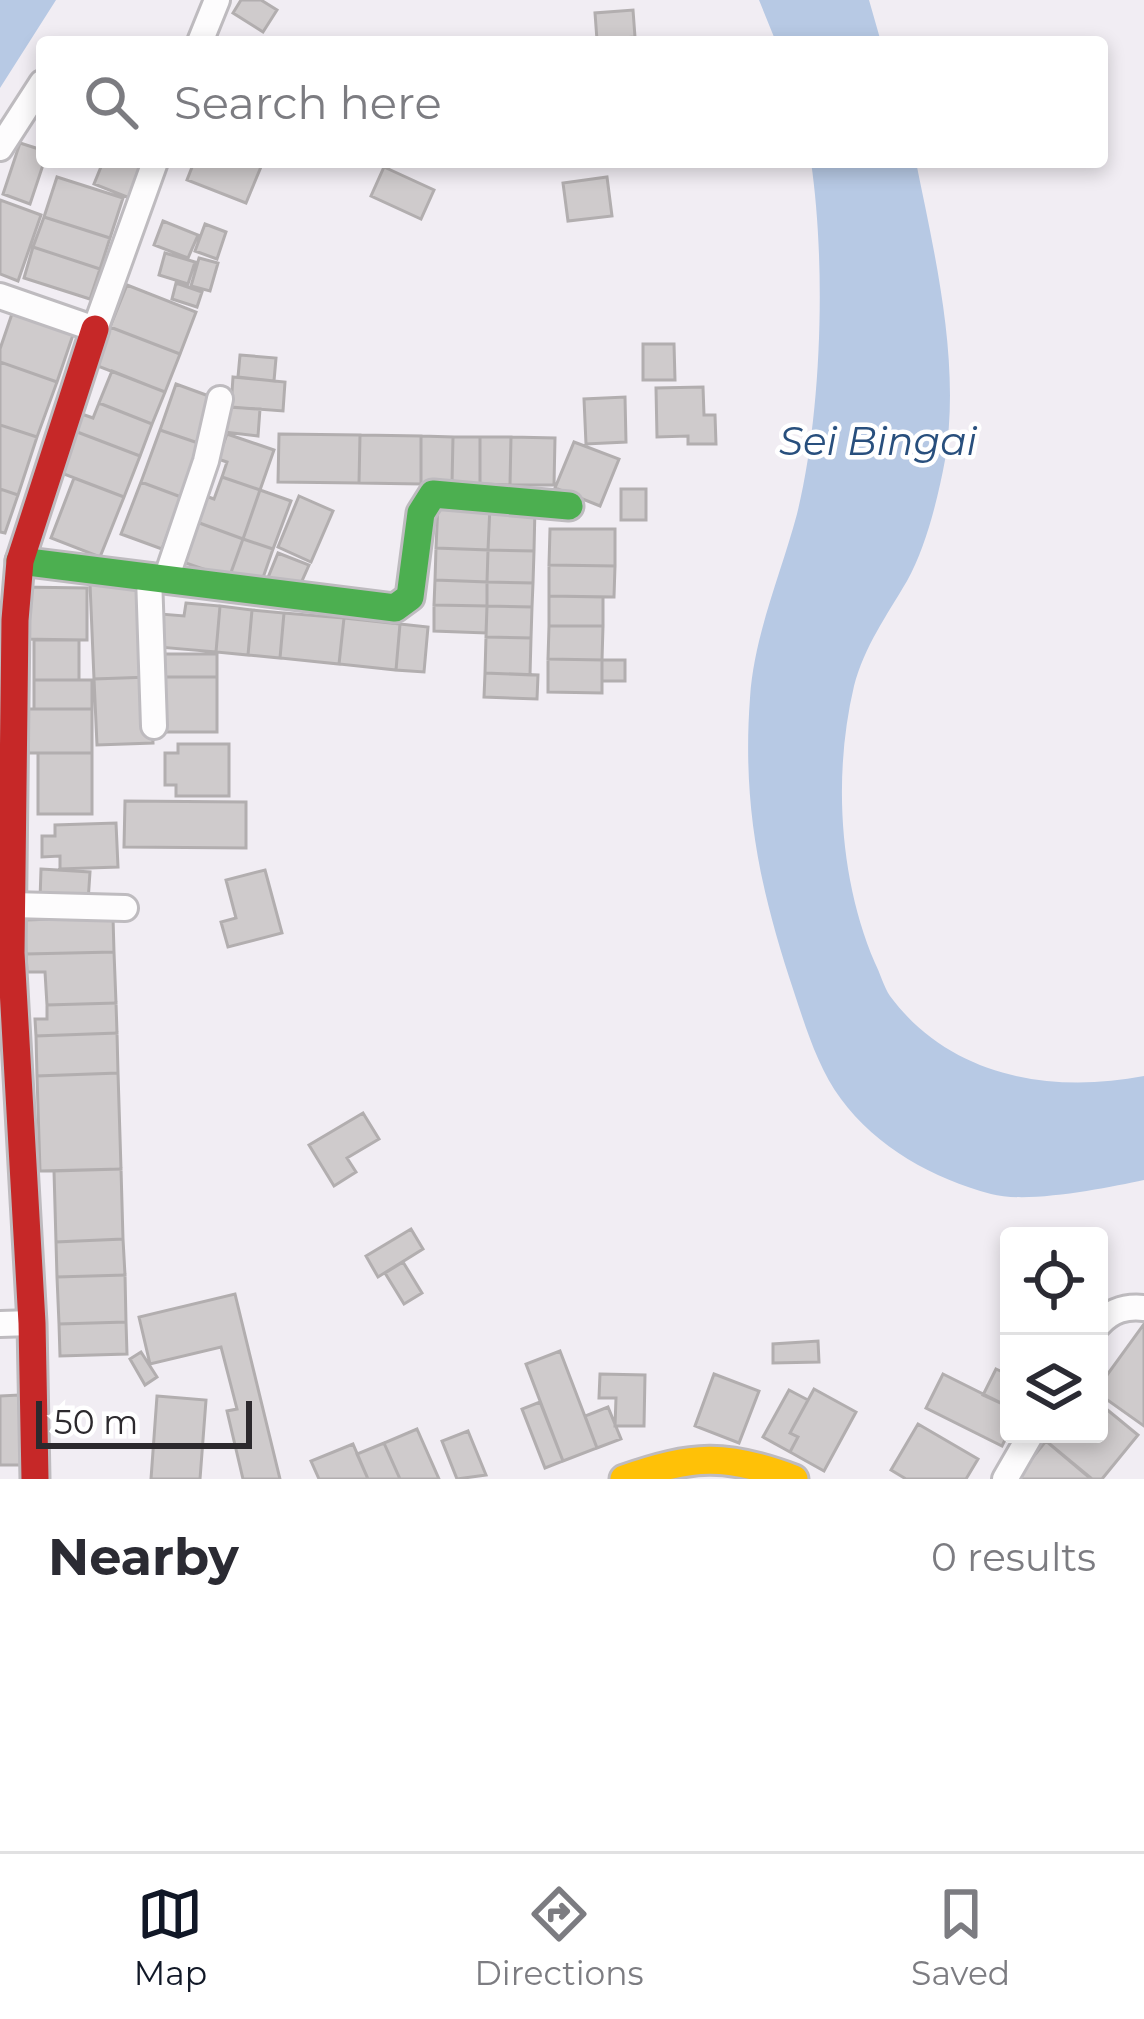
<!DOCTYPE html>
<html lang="en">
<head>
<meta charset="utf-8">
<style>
	body { margin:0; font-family:Montserrat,sans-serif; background:#f2f2f3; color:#2b2b33 }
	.controls { position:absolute; right:36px; bottom:36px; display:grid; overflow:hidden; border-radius:12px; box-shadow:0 6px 18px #0003 }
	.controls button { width:108px; height:108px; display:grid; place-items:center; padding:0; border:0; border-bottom:3px solid #e1e1e2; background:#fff; color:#2b2b33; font:60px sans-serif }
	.scale { position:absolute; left:36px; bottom:30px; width:216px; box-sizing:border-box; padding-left:12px; border:6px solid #2c292d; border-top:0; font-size:33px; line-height:42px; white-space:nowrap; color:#2c292d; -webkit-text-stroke:9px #fff; paint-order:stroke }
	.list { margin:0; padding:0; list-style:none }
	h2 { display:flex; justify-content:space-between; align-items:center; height:156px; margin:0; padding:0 48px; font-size:51px }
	h2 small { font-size:39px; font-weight:400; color:#7c7c81 }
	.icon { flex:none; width:66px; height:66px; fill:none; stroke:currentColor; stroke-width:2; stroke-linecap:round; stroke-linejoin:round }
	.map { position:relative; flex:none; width:1144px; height:1479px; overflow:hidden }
	.search { position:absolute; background:#fff; box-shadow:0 6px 18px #0003; left:36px; right:36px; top:36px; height:132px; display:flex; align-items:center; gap:30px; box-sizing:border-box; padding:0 42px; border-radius:12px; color:#7c7c81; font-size:45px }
	.sheet { height:372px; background:#fff }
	nav { display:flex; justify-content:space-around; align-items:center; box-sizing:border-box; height:168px; border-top:3px solid #e1e1e2; background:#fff; font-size:33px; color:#7c7c81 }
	nav a { display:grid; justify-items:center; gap:6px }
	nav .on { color:#111827 }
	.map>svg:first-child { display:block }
	.water { fill:#b7c9e4 }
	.building { fill:#cfcbcc; stroke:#b2aeaf; stroke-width:3 }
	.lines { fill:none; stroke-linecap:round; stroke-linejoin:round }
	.street-casing { stroke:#bebbbf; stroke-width:30 }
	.fast-casing { stroke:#bebbbf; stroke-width:33 }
	.slow-casing { stroke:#bebbbf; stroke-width:33 }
	.jam-casing { stroke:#bebbbf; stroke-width:33 }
	.street { stroke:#fdfcfd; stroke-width:24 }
	.fast { stroke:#4caf50; stroke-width:27 }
	.slow { stroke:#ffc107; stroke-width:27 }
	.jam { stroke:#c62828; stroke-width:27 }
	.labels { text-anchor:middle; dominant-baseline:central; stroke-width:9; stroke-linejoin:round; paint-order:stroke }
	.water-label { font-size:39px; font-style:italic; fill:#284f7d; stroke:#fff }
</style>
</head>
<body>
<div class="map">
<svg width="1144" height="1479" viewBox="0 0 1144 1479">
	<rect width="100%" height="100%" fill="#f1edf3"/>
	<path class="water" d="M0 0H56L0 88Z
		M759 0H869L881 42H776Z
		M811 162H916C935 256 961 363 945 460 938 498 926 547 907 581 887 615 864 647 854 686 833 775 839 879 875 963 880 973 884 987 890 996 950 1077 1051 1094 1144 1076V1180C1106 1188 1028 1204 991 1194 934 1179 876 1147 841 1099 818 1068 806 1028 794 992 760 890 742 806 750 698 754 635 781 574 797 514 822 414 826 264 811 162Z"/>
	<path class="building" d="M241 0H261L277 10 263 32 233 13Z
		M633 10 635 37 597 40 595 13Z
		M20 143 42 150 44 162 30 204 3 194Z
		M103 162H146L132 199 94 184Z
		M194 162H263L246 203 187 180Z
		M384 167 434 190 421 219 371 196Z
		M57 177 123 198 110 238 44 217Z
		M607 177 612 216 568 221 563 183Z
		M0 200 41 215 18 281 0 274Z
		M44 217 110 238 100 269 33 247Z
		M163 221 198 235 188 258 154 245Z
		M205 224 226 232 217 259 195 251Z
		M33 247 100 269 90 299 24 278Z
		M165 253 195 262 188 284 159 275Z
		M199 258 218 263 210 291 191 286Z
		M176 283 202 292 197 307 172 299Z
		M127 285 196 312 180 354 110 327Z
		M14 308 75 329 57 382 0 362V349Z
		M110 327 180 354 165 392 95 365Z
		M643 344H674L675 380H643Z
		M240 355 276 358 274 381 238 377Z
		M0 362 57 382 37 437 0 425Z
		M112 371 165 392 152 424 99 403Z
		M233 377 285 382 283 411 231 407Z
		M176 384 217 399 201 444 160 430Z
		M703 387 704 415H715L716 444H688V436L657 437 656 388Z
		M625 397 626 442 586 444 584 399Z
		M99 403 152 424 140 456 72 430 79 413 93 418Z
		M227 407 260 409 258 436 224 432Z
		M0 425 37 437 18 495 0 489Z
		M72 430 140 456 124 497 56 471Z
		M160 430 201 444 181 497 141 482Z
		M227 434 274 450 260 490 222 477 227 462 218 459Z
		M279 434 360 435 359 483 278 482Z
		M360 435 421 436V484L359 483Z
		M421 436 453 437 452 484H421Z
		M453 437H480V484H452Z
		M480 437H511L510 485 480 484Z
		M511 437 555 438 554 485H510Z
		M574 442 619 459 600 506 555 488Z
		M222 477 260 490 243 539 194 521 203 495 214 499Z
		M74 478 124 497 100 557 51 538Z
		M141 482 181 497 162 549 121 534Z
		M0 489 18 495 5 533 0 532Z
		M621 489H646V520H621Z
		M260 490 291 501 273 549 243 539Z
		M299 496 333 511 311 562 278 547Z
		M438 504 490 506 488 550 436 548Z
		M490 506 535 507 534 551 488 550Z
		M194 521 243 539 229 578 180 561Z
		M550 529H615V566L549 565Z
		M243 539 273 549 259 589 229 578Z
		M436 548 488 550 487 582 435 580Z
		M488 550 534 551 533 583 487 582Z
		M278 553 309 565 297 592 267 580Z
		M549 565 615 566 614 597 549 596Z
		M435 580 487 582V606L434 605Z
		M146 581 150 677 94 679 90 584Z
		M487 582 533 583 532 607 487 606Z
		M20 587 87 588V640L20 639Z
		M549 596 603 597V626H549Z
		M186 603 220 606 216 652 158 647 161 614 184 616Z
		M434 605 487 606 486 633 434 631Z
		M220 606 252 610 248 655 216 652Z
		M487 606 532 607 531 638 486 637Z
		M252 610 284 613 280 658 248 655Z
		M284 613 344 618 339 664 280 658Z
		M344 618 400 624 396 670 339 664Z
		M400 624 428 627 424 672 396 670Z
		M549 626H603L602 660 548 659Z
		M486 637 531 638 530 675 485 673Z
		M34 640H79V680H34Z
		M163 654H217V677H163Z
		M548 659 602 660V693L548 692Z
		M602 660H625V681H602Z
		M485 673 538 675 537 699 484 697Z
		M150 677 153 743 97 745 94 679Z
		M163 677H217V732H163Z
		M34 680H92V709H34Z
		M23 709H92V753H23Z
		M178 744H229V796H176V785H165V753H178Z
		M38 753H92V814H38Z
		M125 801 246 802V848L124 847Z
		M116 823 118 867 60 869V856L42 857V836H55V825Z
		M41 869 90 872 88 902 40 900Z
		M265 870 282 933 228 947 221 922 236 918 226 880Z
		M113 917 114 952 26 954 25 920Z
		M114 952 116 1003 47 1005 45 972H27L26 954Z
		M116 1003 117 1033 36 1036 35 1019H47V1005Z
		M117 1033 118 1073 37 1076 36 1036Z
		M118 1073 121 1169 40 1171 37 1076Z
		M363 1113 379 1139 347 1158 356 1172 334 1186 309 1145Z
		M121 1169 123 1239 56 1242 54 1171Z
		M411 1229 423 1249 378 1277 366 1256Z
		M123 1239 125 1275 57 1277 56 1242Z
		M403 1262 422 1293 404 1304 385 1273Z
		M125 1275 126 1322 59 1324 57 1277Z
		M235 1294 280 1479H243L227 1411 237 1409 221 1347 150 1364 139 1317Z
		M126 1322 127 1354 60 1356 59 1324Z
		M1144 1324V1426L1099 1394V1386Z
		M818 1341 819 1362 773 1363V1344Z
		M560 1351 597 1448 563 1461 526 1364Z
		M141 1352 157 1377 145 1385 130 1359Z
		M996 1369 1009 1375V1407L983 1395Z
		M600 1374 645 1375 644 1426H615L616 1398H599Z
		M714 1374 759 1391 739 1443 695 1426Z
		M943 1374 1009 1407V1432L1002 1446 926 1408Z
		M814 1389 856 1412 824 1471 790 1452 798 1437 790 1433Z
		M789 1390 808 1400 790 1433 798 1437 790 1452 763 1437Z
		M19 1395 21 1465H0V1396Z
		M157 1396 206 1400 200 1479H151Z
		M540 1402 563 1461 545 1468 522 1409Z
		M1099 1403 1138 1435 1102 1479H1092L1046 1441 1052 1434H1099Z
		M608 1407 621 1439 597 1448 585 1416Z
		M918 1424 978 1459 966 1479H906L891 1470Z
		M417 1429 439 1479H400L384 1443Z
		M468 1431 486 1475 457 1479 442 1441Z
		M1046 1441 1091 1479H1015Z
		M384 1443 400 1479H368L357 1454Z
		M353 1444 368 1479H319L311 1461Z"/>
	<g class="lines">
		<g class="street-casing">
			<path id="street" d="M200 42 217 0
				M0 148 42 83
				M0 296 95 329 155 162
				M149 576 154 726
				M166 579 206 461 220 399
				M12 905 125 908
				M0 1324 32 1323
				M1099 1324C1112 1310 1126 1306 1144 1308
				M1005 1479 1031 1434"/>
		</g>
		<g class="fast-casing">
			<path id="fast" d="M20 561 395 608 410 597 421 513 433 494 569 506"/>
		</g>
		<g class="slow-casing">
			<path id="slow" d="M624 1479C693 1455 726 1453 794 1479"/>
		</g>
		<g class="jam-casing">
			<path id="jam" d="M0 953H11L32 1323 35 1479
				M11 953 15 620 20 561 95 329"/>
		</g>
		<use href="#street" class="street"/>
		<use href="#fast" class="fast"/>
		<use href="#slow" class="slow"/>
		<use href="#jam" class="jam"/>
	</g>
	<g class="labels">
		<g class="water-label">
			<text x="878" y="441">Sei Bingai</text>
		</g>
	</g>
</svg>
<div class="controls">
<button><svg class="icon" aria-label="locate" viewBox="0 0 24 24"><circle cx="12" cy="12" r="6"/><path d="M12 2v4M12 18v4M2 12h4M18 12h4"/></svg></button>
<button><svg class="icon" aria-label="layers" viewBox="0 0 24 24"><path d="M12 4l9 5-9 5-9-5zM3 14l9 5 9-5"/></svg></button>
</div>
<div class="scale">50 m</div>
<div class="search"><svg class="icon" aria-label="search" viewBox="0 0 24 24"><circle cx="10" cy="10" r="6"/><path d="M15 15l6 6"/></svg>Search here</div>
</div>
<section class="sheet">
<h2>Nearby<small>0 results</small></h2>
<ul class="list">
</ul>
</section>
<nav>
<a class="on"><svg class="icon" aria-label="map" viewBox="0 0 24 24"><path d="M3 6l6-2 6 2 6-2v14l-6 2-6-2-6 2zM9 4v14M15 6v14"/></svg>Map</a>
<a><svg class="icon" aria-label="directions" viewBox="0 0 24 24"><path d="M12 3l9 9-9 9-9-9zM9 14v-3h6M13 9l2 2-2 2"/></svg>Directions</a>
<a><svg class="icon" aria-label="saved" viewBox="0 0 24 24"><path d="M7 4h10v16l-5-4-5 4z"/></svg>Saved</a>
</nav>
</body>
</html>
